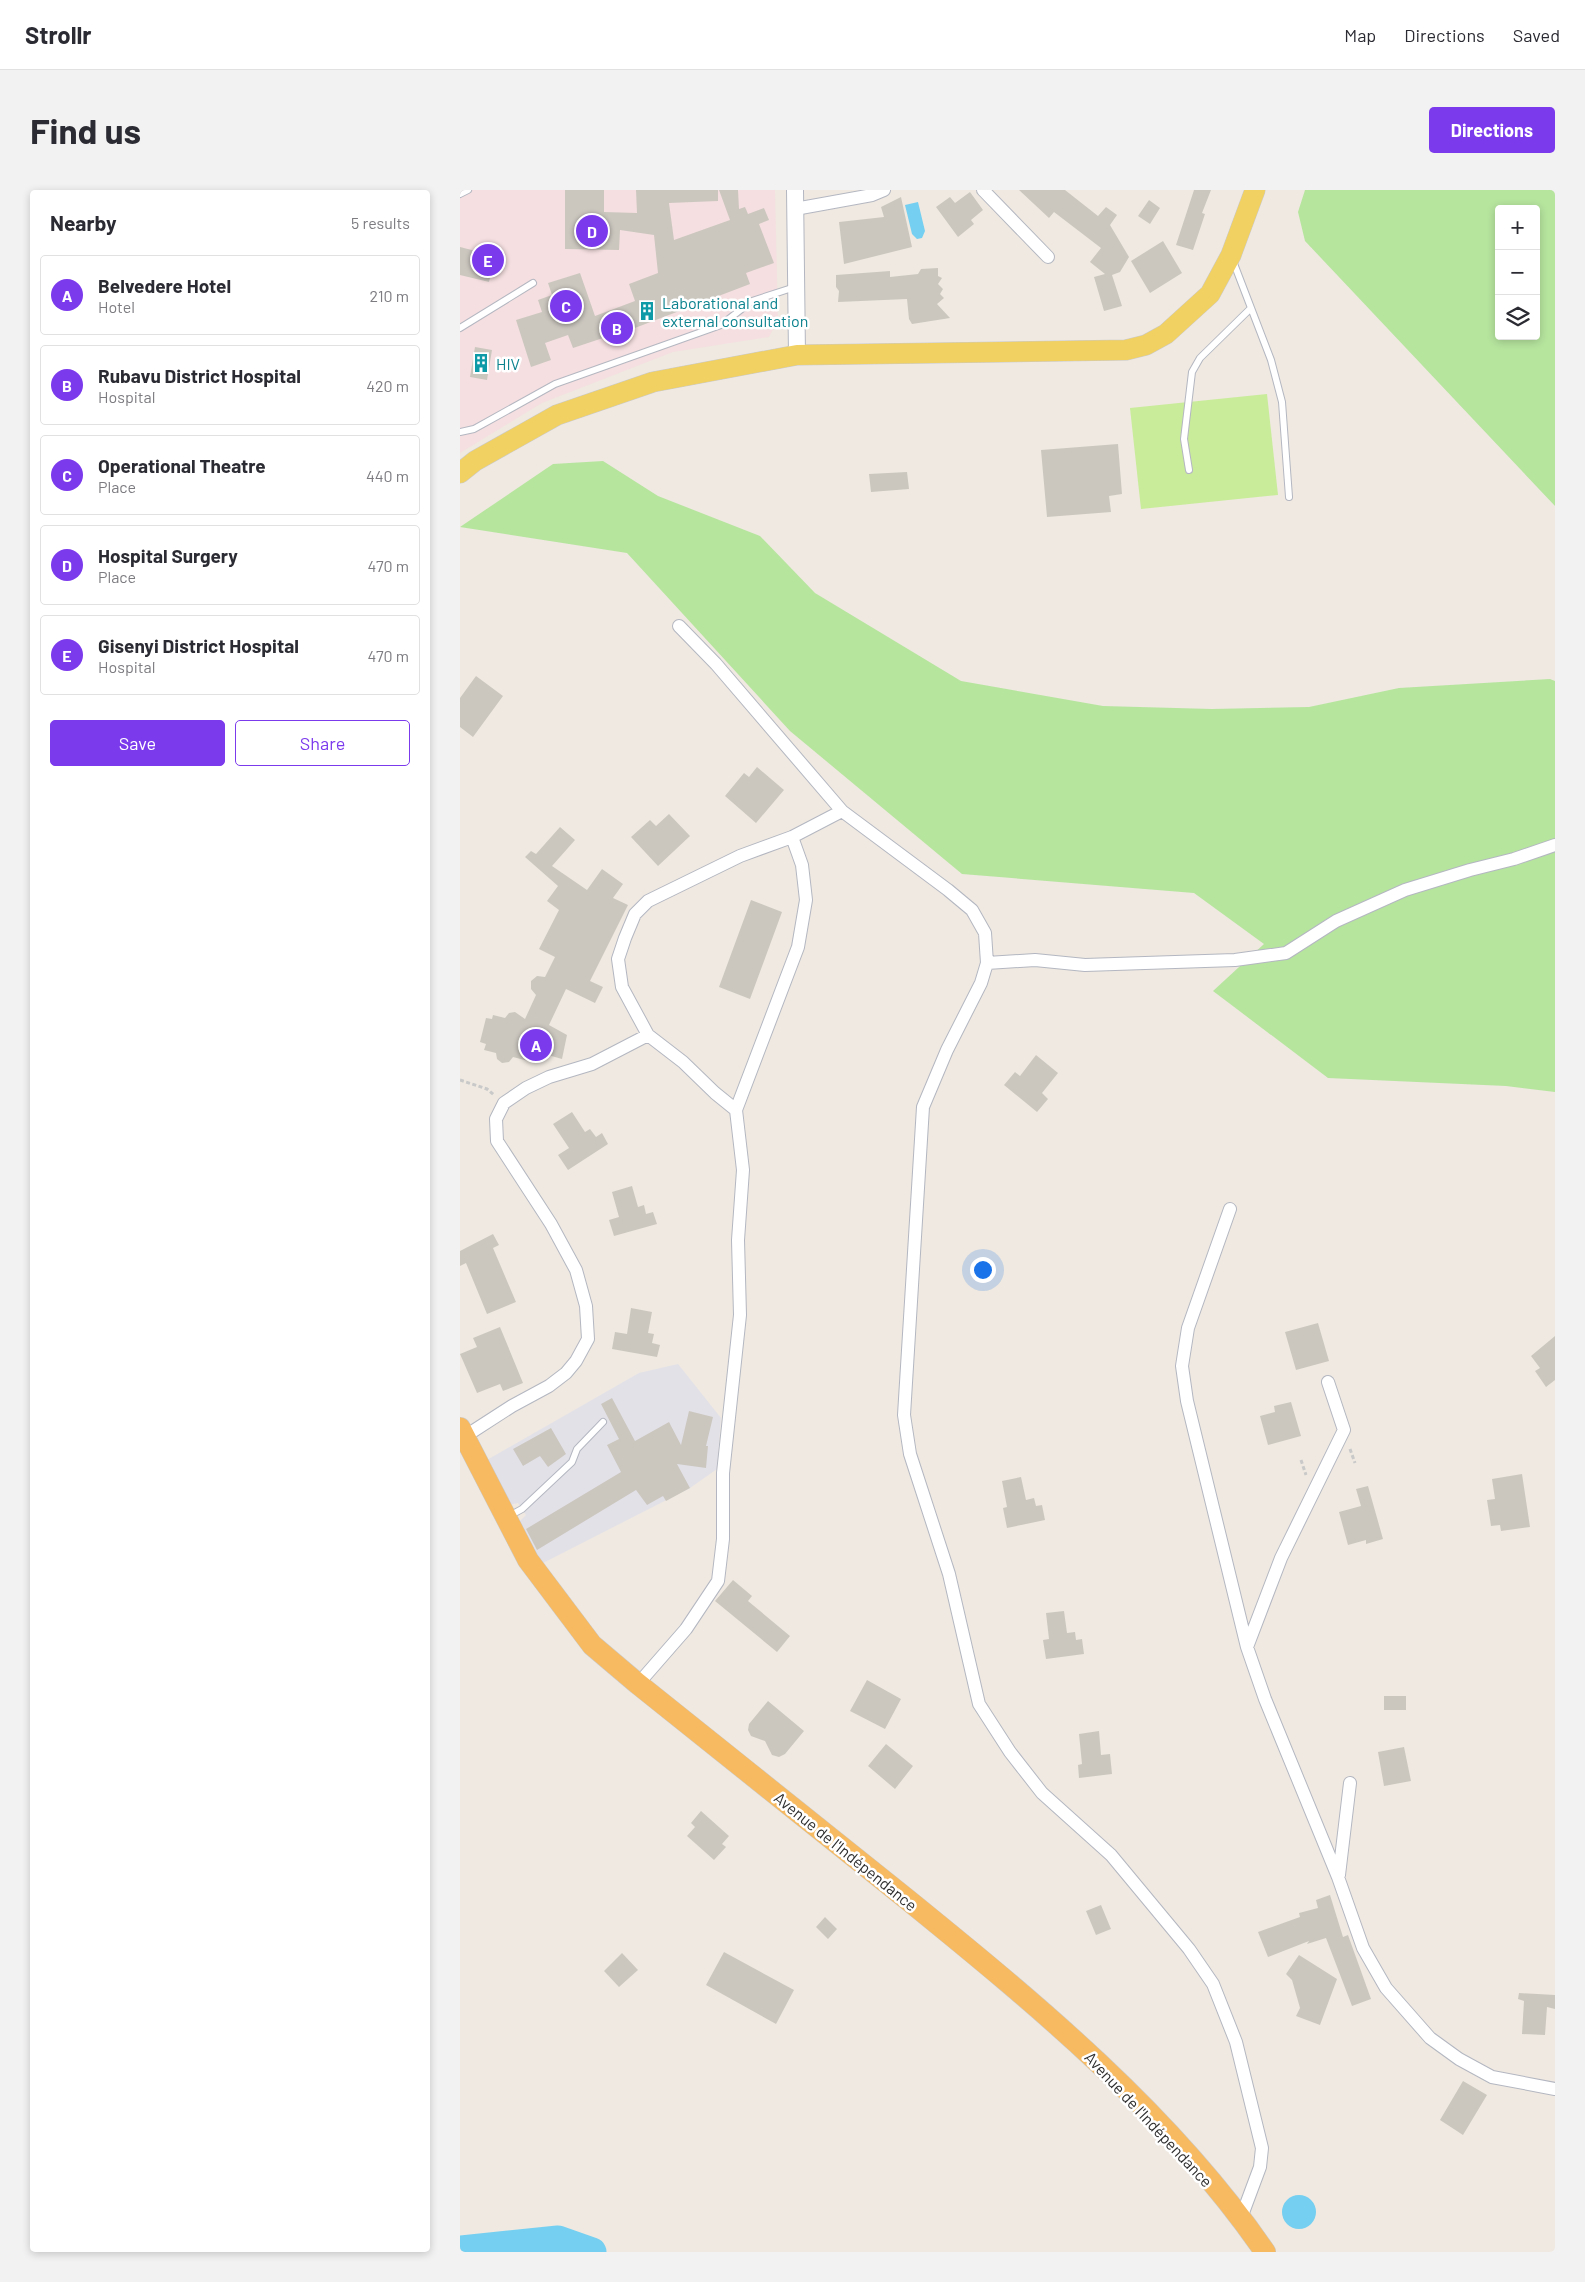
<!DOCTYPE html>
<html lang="en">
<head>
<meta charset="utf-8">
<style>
	body { margin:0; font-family:Barlow,sans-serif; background:#f2f2f3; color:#2b2b33 }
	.controls { position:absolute; right:15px; top:15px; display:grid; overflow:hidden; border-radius:5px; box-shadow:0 2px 8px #0003 }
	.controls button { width:45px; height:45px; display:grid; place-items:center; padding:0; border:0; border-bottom:1px solid #e1e1e2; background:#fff; color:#2b2b33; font:25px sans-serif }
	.you { position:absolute; left:522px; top:1079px; width:18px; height:18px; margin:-12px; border:4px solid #fff; border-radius:50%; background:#1a73e8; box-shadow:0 0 0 8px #1a73e833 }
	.badge { display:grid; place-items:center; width:32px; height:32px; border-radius:50%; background:#7c3aed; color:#fff; font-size:16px; font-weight:700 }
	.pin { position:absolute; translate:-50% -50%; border:2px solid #fff; box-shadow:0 1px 5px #0006 }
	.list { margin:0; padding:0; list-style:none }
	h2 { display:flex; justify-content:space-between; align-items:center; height:65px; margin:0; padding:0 20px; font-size:21px }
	h2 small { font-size:16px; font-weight:400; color:#7c7c81 }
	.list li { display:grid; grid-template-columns:32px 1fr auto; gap:15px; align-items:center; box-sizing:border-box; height:80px; margin:0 10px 10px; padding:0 10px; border:1px solid #e1e1e2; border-radius:5px }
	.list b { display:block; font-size:19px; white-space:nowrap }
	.list p { margin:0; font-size:16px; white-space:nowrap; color:#7c7c81 }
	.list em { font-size:16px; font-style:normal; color:#7c7c81 }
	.actions { display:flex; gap:10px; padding:15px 20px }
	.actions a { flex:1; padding:11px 0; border:1px solid #7c3aed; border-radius:5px; text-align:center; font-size:18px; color:#7c3aed }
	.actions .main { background:#7c3aed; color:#fff }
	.icon { flex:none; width:28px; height:28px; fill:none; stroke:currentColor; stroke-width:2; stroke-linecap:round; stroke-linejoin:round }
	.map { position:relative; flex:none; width:1095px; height:2062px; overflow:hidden; border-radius:5px }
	header { display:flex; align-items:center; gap:30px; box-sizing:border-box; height:70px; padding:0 25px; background:#fff; border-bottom:1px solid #e1e1e2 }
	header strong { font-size:24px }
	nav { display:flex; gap:28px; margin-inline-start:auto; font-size:18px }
	.intro { display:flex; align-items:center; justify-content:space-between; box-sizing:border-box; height:120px; padding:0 30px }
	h1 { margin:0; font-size:35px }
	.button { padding:12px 22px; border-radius:5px; background:#7c3aed; color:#fff; font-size:18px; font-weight:700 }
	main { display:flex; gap:30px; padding:0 30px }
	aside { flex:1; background:#fff; border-radius:5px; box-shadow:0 2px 8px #0003 }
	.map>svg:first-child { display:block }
	.industrial { fill:#e3e1e8 }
	.medical { fill:#f5dfe0 }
	.green { fill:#b6e59e; fill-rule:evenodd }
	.pitch { fill:#c9ec9a }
	.water { fill:#75cff0 }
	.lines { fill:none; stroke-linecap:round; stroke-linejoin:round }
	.river { stroke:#75cff0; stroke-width:29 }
	.building { fill:#cbc7bf }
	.service-casing { stroke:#b4b7c1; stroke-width:8 }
	.minor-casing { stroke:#b4b7c1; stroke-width:14 }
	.tertiary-casing { stroke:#b4b7c1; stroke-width:18 }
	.primary-casing { stroke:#c9c9c9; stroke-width:21 }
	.trunk-casing { stroke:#c9c9c9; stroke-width:22 }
	.path { stroke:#c9c9c9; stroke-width:3; stroke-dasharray:4 2.5; stroke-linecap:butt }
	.service { stroke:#fff; stroke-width:6 }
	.minor { stroke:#fff; stroke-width:12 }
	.tertiary { stroke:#fff; stroke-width:16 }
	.primary { stroke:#f2d163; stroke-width:20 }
	.trunk { stroke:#f8ba60; stroke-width:21 }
	.labels { text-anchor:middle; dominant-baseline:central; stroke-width:5; stroke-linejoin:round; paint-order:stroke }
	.culture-label { font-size:16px; fill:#0d838f; stroke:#fff; text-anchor:start }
	.street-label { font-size:16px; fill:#2e2e2e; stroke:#fff }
</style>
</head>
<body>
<header>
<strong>Strollr</strong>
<nav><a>Map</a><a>Directions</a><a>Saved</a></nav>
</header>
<div class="intro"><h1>Find us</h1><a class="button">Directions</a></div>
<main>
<aside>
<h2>Nearby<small>5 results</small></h2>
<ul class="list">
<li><span class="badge">A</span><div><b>Belvedere Hotel</b><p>Hotel</p></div><em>210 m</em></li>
<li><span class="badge">B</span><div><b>Rubavu District Hospital</b><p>Hospital</p></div><em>420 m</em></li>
<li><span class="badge">C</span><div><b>Operational Theatre</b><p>Place</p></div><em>440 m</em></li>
<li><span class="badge">D</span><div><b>Hospital Surgery</b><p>Place</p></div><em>470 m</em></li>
<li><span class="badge">E</span><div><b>Gisenyi District Hospital</b><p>Hospital</p></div><em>470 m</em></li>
</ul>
<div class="actions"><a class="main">Save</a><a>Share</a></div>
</aside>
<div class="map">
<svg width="1095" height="2062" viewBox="0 0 1095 2062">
	<rect width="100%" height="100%" fill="#efe9e1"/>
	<path class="industrial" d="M218 1174 261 1228 257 1279 230 1298 81 1374 58 1333 66 1325 58 1313 49 1315 27 1270 179 1183Z"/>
	<path class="medical" d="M0 0H315L318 130 309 147 213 162 82 213 0 263Z"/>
	<path class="green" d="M845 0H1095V316L845 51 838 22ZM1039 19H1076V146H1039Z
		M143 271 198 306 300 346 355 403 501 491 643 516 752 519 849 517 939 498 1090 489 1095 491V902L1046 896 868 888 753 801 804 754 734 703 502 684 330 541 167 363 0 337 93 274Z"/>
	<path class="pitch" d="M807 204 818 305 681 319 670 218Z"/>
	<path class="water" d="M458 12 465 41 462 48 457 49 452 44 445 15Z
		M822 2022a17 17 0 1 1 34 0a17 17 0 1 1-34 0Z"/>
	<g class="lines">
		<path class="river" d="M0 2060 98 2050 132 2062"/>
	</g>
	<path class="building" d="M105 0H144V22L177 23 176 0H258V11L209 13 214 50 270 30 259 0H278L279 19 285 17 288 24 304 18 309 30 299 34 314 73 286 83 290 94 146 149V147L113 158 108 145 85 153 91 170 71 177 56 130 82 122 78 110 92 105 88 93 120 83 135 126 175 111 169 94 198 83 194 45 160 40 159 60 105 59Z
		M559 0H605L638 26 646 17 657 25 650 35 669 67 660 82 652 85 662 116 644 121 634 87 645 84 630 72 641 58 594 22 589 28Z
		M734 0H751L742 23 745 24 733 60 716 55Z
		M510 2 523 20 511 30 514 34 498 47 476 17 490 7 495 13Z
		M441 7 452 57 384 74 379 32 424 27 421 17Z
		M689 10 700 18 690 34 678 26Z
		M703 51 722 83 690 103 671 71Z
		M0 57 35 66 29 92 0 85Z
		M478 78V86L482 88 478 94 483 99 480 104 484 108 477 114 490 128 452 134 449 129 447 109 378 112 379 101 376 97V85L430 81V87L458 84 461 79Z
		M15 157 32 160 27 190 10 187Z
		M658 254 662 304 649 306 651 322 587 327 581 260Z
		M447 282 449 299 411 302 409 284Z
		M16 486 43 506 13 547 0 537V508Z
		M297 577 324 600 296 633 265 606 284 583 289 587Z
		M209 624 230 646 198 676 171 647 190 630 196 636Z
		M100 637 115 650 92 676 127 700 142 679 163 694 153 708 168 715 130 791 143 797 135 813 106 799 89 835 107 845 102 869 74 861 72 872 53 867 49 872 42 873 37 869 36 863 24 860 26 854 20 852 26 828 32 829 33 825 45 828 49 823 55 822 65 829 76 805 71 799V791L77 786 85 787 95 767 79 759 99 720 87 711 98 696 65 667 71 661 76 664Z
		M291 710 322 722 290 809 259 797Z
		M576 865 598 883 582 903 588 909 577 922 544 895 555 882 560 886Z
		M112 922 125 942 130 939 136 947 142 943 148 954 108 980 98 965 109 958 93 934Z
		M172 996 178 1017 184 1015 186 1024 193 1022 197 1034 154 1046 149 1030 159 1027 152 1002Z
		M33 1044 39 1055 33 1058 56 1112 27 1124 6 1073 0 1076V1061Z
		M171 1118 192 1122 188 1143 194 1144 192 1153 200 1155 197 1167 152 1159 155 1142 167 1144Z
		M858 1133 869 1171 836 1180 825 1142Z
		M40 1137 63 1193 43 1201 40 1194 17 1203 0 1164 17 1157 13 1148Z
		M1095 1146V1190L1086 1197 1075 1181 1080 1178 1071 1166Z
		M152 1208 175 1251 209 1232 221 1255 229 1221 253 1227 246 1256H248L246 1278 217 1274 230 1298 206 1311 203 1306 187 1315 176 1300 77 1360 66 1339 161 1282 147 1255 159 1249 141 1214Z
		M831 1212 841 1246 808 1255 800 1226 815 1222 814 1216Z
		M91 1238 106 1264 88 1277 80 1266 63 1276 53 1259Z
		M1062 1284 1070 1337 1041 1341 1040 1335 1031 1336 1027 1310 1035 1309 1032 1289Z
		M561 1287 566 1310 574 1308 576 1316 582 1315 585 1330 547 1338 543 1318 547 1317 542 1291Z
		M908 1296 923 1349 906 1354V1350L888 1355 879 1322 901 1316 896 1299Z
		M273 1390 292 1406 288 1411 330 1446 317 1462 255 1411Z
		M604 1421 607 1443 615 1442 616 1450 622 1449 624 1464 586 1469 583 1450 589 1449 586 1423Z
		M407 1490 441 1509 425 1539 390 1521Z
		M924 1506H946V1520H924Z
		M308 1511 344 1541 325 1564 319 1567 312 1565 305 1551 291 1546 288 1540 289 1534Z
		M639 1541 641 1565 650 1564 652 1584 619 1588 618 1575 622 1574 619 1544Z
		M426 1554 453 1576 435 1599 408 1576Z
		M944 1557 951 1591 924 1596 918 1562Z
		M241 1621 269 1646 262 1654 266 1657 254 1670 227 1646 235 1637 231 1633Z
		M870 1705 883 1747 888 1745 911 1809 892 1816 866 1748 847 1754 849 1751 808 1767 798 1742 840 1727 839 1723 858 1718 856 1710Z
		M641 1715 651 1739 636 1745 626 1721Z
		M365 1727 377 1739 368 1749 356 1737Z
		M264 1762 334 1800 316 1834 246 1795Z
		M162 1763 178 1780 159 1797 144 1781Z
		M839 1765 877 1789 860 1835 836 1826 840 1818 832 1790 826 1784Z
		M1059 1803 1095 1805V1819L1087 1817 1085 1845 1062 1844 1064 1811 1058 1809Z
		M1003 1891 1027 1905 1003 1945 980 1930Z"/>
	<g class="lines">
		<g class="service-casing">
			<path id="service" d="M0 4 8 0
				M773 71 811 170 822 212 829 307
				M0 138 73 93
				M0 242 14 239 95 194 261 135 292 111 335 97
				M729 280 724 249 732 182 740 168 790 119
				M49 1326 62 1319 112 1272 117 1259 143 1232"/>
		</g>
		<g class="minor-casing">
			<path id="minor" d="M523 0 588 67
				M335 19 412 5 424 0
				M219 436 256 474 382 621 488 700 512 720 525 743 527 773 521 793 487 860 463 917 444 1225 450 1264 489 1384 519 1514 550 1562 582 1603 651 1665 729 1759 753 1794 776 1852 802 1958 800 1977 781 2028
				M527 773 575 770 625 775 775 770 826 763 876 731 945 700 1010 680 1054 669 1095 655
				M276 920 255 903 223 872 188 845 162 797 158 769 165 748 175 724 188 711 280 666 332 647 382 621
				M770 1019 728 1138 722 1176 727 1211 787 1457 805 1509 878 1687 903 1758 926 1798 970 1848 999 1869 1032 1887 1095 1899
				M4 1247 52 1216 89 1196 106 1183 116 1171 128 1149 126 1116 116 1080 91 1034 37 951 36 929 44 913 66 898 89 887 132 874 188 845
				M787 1457 821 1368 884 1240 868 1192
				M178 1494 226 1439 258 1391 263 1349V1283L280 1125 278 1050 283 980 276 920 338 757 346 710 342 675 332 647
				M879 1685 890 1593"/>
		</g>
		<g class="tertiary-casing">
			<path id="tertiary" d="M335 0 337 165"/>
		</g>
		<g class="primary-casing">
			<path id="primary" d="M0 283 15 271 97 225 193 192 337 165 666 160 686 155 706 144 750 104 771 65 795 0"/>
		</g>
		<g class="trunk-casing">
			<path id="trunk" d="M0 1238 68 1370 132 1455 178 1494C268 1566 358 1638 448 1710 575 1813 712 1926 805 2062"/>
		</g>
		<path class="path" d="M0 890 27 899 34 905
			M890 1259 895 1273
			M841 1270 846 1285"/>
		<use href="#service" class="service"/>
		<use href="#minor" class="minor"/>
		<use href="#tertiary" class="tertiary"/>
		<use href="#primary" class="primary"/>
		<use href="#trunk" class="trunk"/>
	</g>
	<defs>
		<g id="building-bare" transform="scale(1.5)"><path d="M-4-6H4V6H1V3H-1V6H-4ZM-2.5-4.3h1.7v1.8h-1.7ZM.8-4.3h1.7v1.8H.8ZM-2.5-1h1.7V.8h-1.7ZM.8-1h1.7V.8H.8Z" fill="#0f9aa8" stroke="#fff" stroke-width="2.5" paint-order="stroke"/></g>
	</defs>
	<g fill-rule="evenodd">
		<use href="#building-bare" x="187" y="121"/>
		<use href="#building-bare" x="21" y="173"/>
	</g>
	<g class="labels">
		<g class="culture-label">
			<text x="202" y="112">Laborational and<tspan x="202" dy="18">external consultation</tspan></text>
			<text x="36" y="173">HIV</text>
		</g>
		<g class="street-label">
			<text transform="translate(386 1661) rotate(39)">Avenue de l'Indépendance</text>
			<text transform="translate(689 1929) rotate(47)">Avenue de l'Indépendance</text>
		</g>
	</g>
</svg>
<div class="controls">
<button>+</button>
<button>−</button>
<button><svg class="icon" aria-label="layers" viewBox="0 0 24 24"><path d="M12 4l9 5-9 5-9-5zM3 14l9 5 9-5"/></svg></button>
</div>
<div class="you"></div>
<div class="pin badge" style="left:76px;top:855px">A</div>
<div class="pin badge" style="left:157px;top:138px">B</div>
<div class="pin badge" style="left:106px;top:116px">C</div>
<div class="pin badge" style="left:132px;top:41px">D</div>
<div class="pin badge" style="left:28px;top:70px">E</div>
</div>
</main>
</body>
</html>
